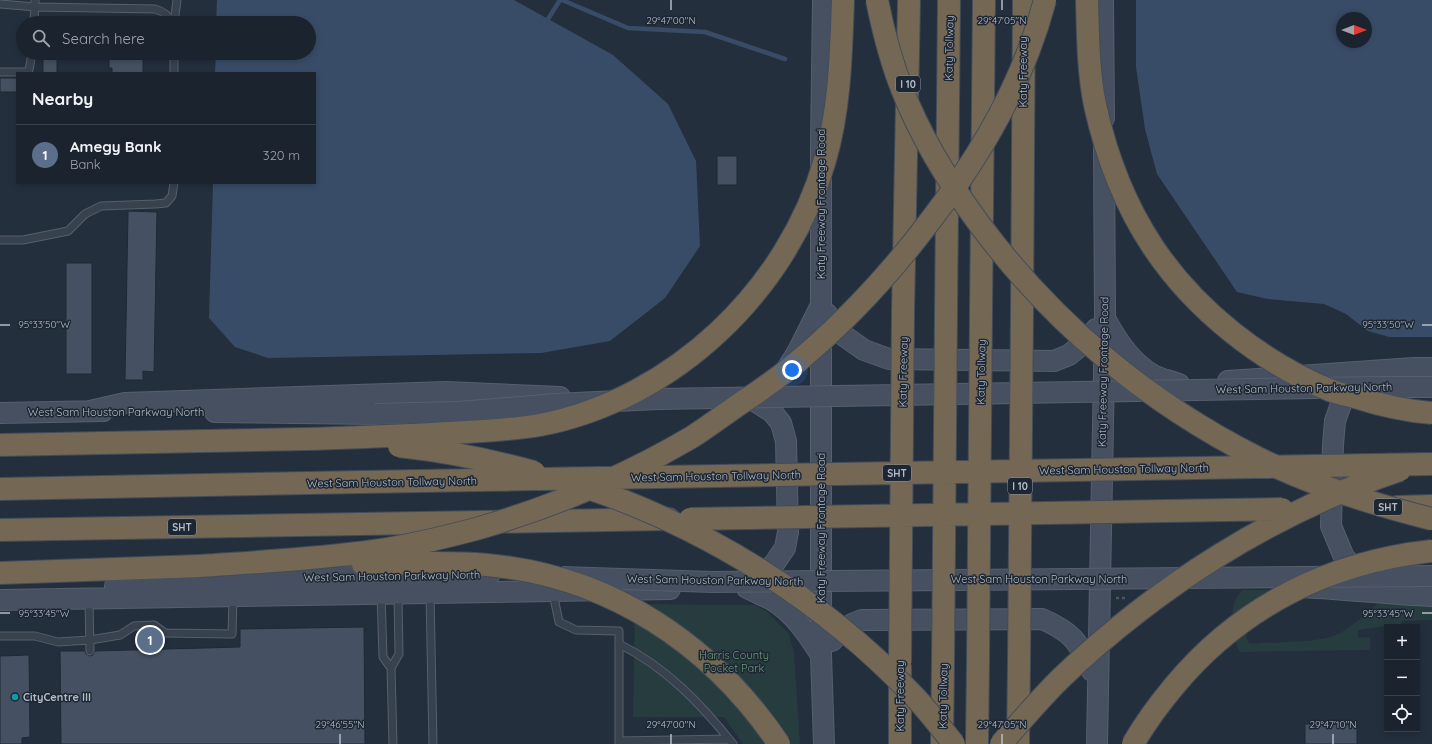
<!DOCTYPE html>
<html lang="en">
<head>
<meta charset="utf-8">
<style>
	body { margin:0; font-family:Quicksand,sans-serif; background:#242b36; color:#f1f3f6 }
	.controls { position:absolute; right:12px; bottom:12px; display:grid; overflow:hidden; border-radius:0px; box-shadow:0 2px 6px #0003 }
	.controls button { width:36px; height:36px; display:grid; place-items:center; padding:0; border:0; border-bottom:1px solid #39404a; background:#1b232e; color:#f1f3f6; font:20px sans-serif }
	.compass { position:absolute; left:1336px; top:12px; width:36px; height:36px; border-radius:50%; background:#1b232e; box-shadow:0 2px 6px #0003; rotate:90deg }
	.you { position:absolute; left:792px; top:370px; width:14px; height:14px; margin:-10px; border:3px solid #fff; border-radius:50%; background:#1a73e8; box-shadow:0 0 0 6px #1a73e833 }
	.badge { display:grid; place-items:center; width:26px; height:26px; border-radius:50%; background:#8bbbb9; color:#fff; font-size:13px; font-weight:700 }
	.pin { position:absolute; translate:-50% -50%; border:2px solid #fff; box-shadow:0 1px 4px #0006 }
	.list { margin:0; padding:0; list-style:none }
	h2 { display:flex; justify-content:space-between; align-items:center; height:52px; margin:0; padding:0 16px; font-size:17px }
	h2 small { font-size:13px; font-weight:400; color:#a0a4aa }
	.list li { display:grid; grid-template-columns:26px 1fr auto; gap:12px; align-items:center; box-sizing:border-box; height:60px; padding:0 16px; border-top:1px solid #39404a }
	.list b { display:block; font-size:15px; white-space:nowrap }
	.list p { margin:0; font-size:13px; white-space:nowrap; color:#a0a4aa }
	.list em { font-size:13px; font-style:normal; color:#a0a4aa }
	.icon { flex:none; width:22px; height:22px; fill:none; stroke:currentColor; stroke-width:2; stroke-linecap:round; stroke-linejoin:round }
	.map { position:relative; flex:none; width:1432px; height:744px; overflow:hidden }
	.search { position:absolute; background:#1b232e; box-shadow:0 2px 6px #0003; left:16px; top:16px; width:300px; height:44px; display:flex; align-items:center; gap:10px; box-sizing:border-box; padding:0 14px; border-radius:22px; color:#a0a4aa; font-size:15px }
	.panel { position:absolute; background:#1b232e; box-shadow:0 2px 6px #0003; left:16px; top:72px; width:300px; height:112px; border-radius:0px }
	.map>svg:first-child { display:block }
	.green { fill:#263c3f }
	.water { fill:#394c67; fill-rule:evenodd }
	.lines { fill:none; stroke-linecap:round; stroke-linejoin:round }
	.stream { stroke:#394c67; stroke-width:4.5 }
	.building { fill:#455162; stroke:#1f2835 }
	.lane-casing { stroke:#565f6c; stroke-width:9 }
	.secondary-casing { stroke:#565f6c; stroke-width:22 }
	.highway-casing { stroke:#434c59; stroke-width:24 }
	.path { stroke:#44595c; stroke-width:2.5; stroke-dasharray:3 3; stroke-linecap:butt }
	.lane { stroke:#38414e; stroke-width:7 }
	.secondary { stroke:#465061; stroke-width:20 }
	.highway { stroke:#746855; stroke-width:22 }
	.secondary-bridge-casing { stroke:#565f6c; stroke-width:22; stroke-linecap:butt }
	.highway-bridge-casing { stroke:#434c59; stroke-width:24; stroke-linecap:butt }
	.secondary-bridge { stroke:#465061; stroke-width:20 }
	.highway-bridge { stroke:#746855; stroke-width:22 }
	.ticks { fill:none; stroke:#b4bcc9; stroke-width:1.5 }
	.culture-dot { fill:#0f9aa8; stroke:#1d2633; stroke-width:1.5 }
	.labels { text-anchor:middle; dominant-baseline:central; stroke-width:3; stroke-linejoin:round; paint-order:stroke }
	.shield { fill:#1d2633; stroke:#878f9c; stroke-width:1 }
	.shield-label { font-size:10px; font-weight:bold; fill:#b4bcc9 }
	.street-label { font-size:11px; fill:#b4bcc9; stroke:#1d2633 }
	.park-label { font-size:11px; fill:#6b9a76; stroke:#1d2633 }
	.poi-label { font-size:11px; font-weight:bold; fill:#b4bcc9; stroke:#1d2633; text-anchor:start }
	.ticks-label { font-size:10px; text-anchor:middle; fill:#b4bcc9; stroke:#1d2633; stroke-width:3; stroke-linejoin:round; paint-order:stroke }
</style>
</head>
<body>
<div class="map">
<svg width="1432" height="744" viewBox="0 0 1432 744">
	<rect width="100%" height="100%" fill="#242f3e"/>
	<path class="green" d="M1243 590H1292L1252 623 1246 637 1249 643C1257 645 1266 641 1274 643 1292 641 1325 642 1340 633 1354 625 1367 613 1379 602L1432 605V620L1402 621 1401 624 1358 630V638L1369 637 1370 638V650L1240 652C1231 636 1227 602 1243 590Z
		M635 604 755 605 766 611 789 634 794 653 800 744H743L724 717H633Z"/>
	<path class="water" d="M217 0H514L613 55 668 104 696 161 700 246 665 298 610 341 541 353 268 358 235 347 209 318 213 183H315V73H215L216 53H309V23H216Z
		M1136 0H1432V337H1389L1368 331 1346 314 1324 304 1268 299 1237 292 1157 174 1145 129 1136 67ZM1342 18H1366V42H1342Z"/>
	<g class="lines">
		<path class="stream" d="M562 0 628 28 705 32 785 59
			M548 19 560 0"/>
	</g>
	<path class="building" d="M43 53H57V73H43Z
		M112 53H143V73H112V68H109V54H112Z
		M0 78H17V92H0Z
		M717 156H737V185H717Z
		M128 211 157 212 154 372 143 371V380H125Z
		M66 263H92V374H66Z
		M364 627 365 744H61L60 651H85L86 654 90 656 93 655 95 651 240 647V629Z
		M29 655 30 737 22 738V744H0V656Z
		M1357 723V744H1305V724Z"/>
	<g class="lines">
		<g class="lane-casing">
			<path id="lane" d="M0 4 36 7 155 9C163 11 169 16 172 23
				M34 23 35 0
				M174 23 177 0
				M0 72H26L29 70 32 53
				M174 73V53
				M0 240H23L68 231 85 214 101 206 155 204 166 203 172 196 174 183
				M553 593 559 622 576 630 619 631V744
				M381 594 383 657 391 668 399 654 398 595
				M430 594 433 744
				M89 600 90 651
				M0 636H35L58 642 90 640 120 635 134 626 154 625 165 633 232 634 233 597
				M619 644C666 667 701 704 733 744
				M391 668 393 744
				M619 741 729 739"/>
		</g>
		<g class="secondary-casing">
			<path id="secondary" d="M823 0 821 146V655L824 744
				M1103 0 1104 118
				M827 314 840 333 864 350 889 359 1054 361 1069 355 1086 341 1096 329
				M1106 320C1117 341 1131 362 1153 375 1161 379 1171 381 1179 384
				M788 367 798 351 819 309
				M1228 381 1414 368H1432
				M1359 385 1353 389 1341 404 1335 421 1333 445 1331 526 1344 557 1364 578
				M90 411 125 403 446 392 560 397
				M215 412 375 414
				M0 413 103 411
				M753 583 774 564 785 548 788 532 786 441 781 423 772 412 753 400 764 391
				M115 586 170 580 490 574
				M1300 587C1344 589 1388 594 1432 596
				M747 588C755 592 764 596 772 600 794 613 808 635 821 655
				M0 600 670 589
				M832 641C841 631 849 624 862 620L1042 619C1072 632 1078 641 1092 671
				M1097 744 1105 318 1104 148"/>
		</g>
		<g class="highway-casing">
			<path id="highway" d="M1022 311 1024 0
				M903 312 909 0
				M981 312 984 0
				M946 313 949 0
				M0 445 306 439
				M0 489 362 482
				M1397 507 1432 506
				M0 530 669 519
				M0 573 200 566
				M942 742 943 663
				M900 744V668
				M977 744 978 662
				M1018 744 1019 662"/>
		</g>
		<path class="path" d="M1116 598H1126"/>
		<use href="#lane" class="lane"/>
		<use href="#secondary" class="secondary"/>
		<use href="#highway" class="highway"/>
		<g class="secondary-bridge-casing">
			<path id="secondary-bridge" d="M375 414 458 412 556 404 657 399 1378 387H1432
				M562 577 713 582 1432 576"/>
		</g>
		<g class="highway-bridge-casing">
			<path id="highway-bridge" d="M877 0C883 30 891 61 902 89 921 138 949 183 980 225 1053 323 1148 403 1258 458 1313 486 1372 504 1432 519
				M1087 0C1088 35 1088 71 1095 105 1106 155 1125 205 1153 247 1195 310 1262 363 1332 391 1339 394 1347 395 1355 397 1380 405 1406 411 1432 413
				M306 439C348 438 390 436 432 434 468 432 504 431 540 425 674 399 788 290 825 160 840 108 841 54 843 0
				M399 446C445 451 490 460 534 472
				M362 482 1432 464
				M582 486C706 527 821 599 911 693 927 709 940 727 954 744
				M690 519 1282 509
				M363 564C404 564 446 561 487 565 609 576 711 643 779 744
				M200 566C258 562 317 559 374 551 409 546 442 538 476 529 549 508 626 476 692 437 709 426 725 414 741 403 758 392 775 380 790 368 844 324 892 272 933 217 983 152 1024 80 1045 0
				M978 662 981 312
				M1019 662 1022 311
				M900 663 903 312
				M943 663 946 313
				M1001 744C1020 722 1039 700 1060 679 1156 587 1273 512 1400 470
				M1133 744C1145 723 1160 703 1175 685 1241 606 1330 562 1432 551"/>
		</g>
		<use href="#secondary-bridge" class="secondary-bridge"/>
		<use href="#highway-bridge" class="highway-bridge"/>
	</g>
	<path class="ticks" d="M671 0V10M1002 0V10M0 325H10M1422 325H1432M0 613H10M1422 613H1432M340 734V744M671 734V744M1002 734V744M1333 734V744"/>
	<circle class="culture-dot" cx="15" cy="697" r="4"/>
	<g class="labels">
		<g class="shield">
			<rect x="896" y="76" width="24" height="16" rx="3"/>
			<rect x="883" y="465" width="28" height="16" rx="3"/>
			<rect x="1008" y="478" width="24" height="16" rx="3"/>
			<rect x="1374" y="499" width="28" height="16" rx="3"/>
			<rect x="168" y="519" width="28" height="16" rx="3"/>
		</g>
		<g class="shield-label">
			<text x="908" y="84">I 10</text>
			<text x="897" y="473">SHT</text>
			<text x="1020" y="486">I 10</text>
			<text x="1388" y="507">SHT</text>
			<text x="182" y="527">SHT</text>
		</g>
		<g class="street-label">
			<text transform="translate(949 48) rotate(-89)">Katy Tollway</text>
			<text transform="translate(1023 72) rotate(-90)">Katy Freeway</text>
			<text transform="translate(821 204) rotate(-90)">Katy Freeway Frontage Road</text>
			<text transform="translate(903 372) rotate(-89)">Katy Freeway</text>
			<text transform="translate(981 372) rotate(-89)">Katy Tollway</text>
			<text transform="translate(1103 372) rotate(-89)">Katy Freeway Frontage Road</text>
			<text transform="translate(1304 388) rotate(-1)">West Sam Houston Parkway North</text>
			<text x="116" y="412">West Sam Houston Parkway North</text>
			<text transform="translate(1124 469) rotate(-1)">West Sam Houston Tollway North</text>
			<text transform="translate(716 476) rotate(-1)">West Sam Houston Tollway North</text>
			<text transform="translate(392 482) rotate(-1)">West Sam Houston Tollway North</text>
			<text transform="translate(821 528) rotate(-90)">Katy Freeway Frontage Road</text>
			<text transform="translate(392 576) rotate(-1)">West Sam Houston Parkway North</text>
			<text x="1039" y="579">West Sam Houston Parkway North</text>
			<text transform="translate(715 580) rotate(1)">West Sam Houston Parkway North</text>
			<text transform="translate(900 696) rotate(-90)">Katy Freeway</text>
			<text transform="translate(943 696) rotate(-89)">Katy Tollway</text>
		</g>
		<g class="park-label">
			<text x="734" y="655">Harris County<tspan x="734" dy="13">Pocket Park</tspan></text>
		</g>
		<g class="poi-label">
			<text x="23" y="697">CityCentre III</text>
		</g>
	</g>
	<g class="ticks-label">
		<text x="671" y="24">29°47'00"N</text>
		<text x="1002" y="24">29°47'05"N</text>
		<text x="1388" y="328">95°33'50"W</text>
		<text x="44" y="328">95°33'50"W</text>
		<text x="1388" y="617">95°33'45"W</text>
		<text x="44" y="617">95°33'45"W</text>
		<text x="340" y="728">29°46'55"N</text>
		<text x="671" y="728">29°47'00"N</text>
		<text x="1002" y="728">29°47'05"N</text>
		<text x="1333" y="728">29°47'10"N</text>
	</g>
</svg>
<div class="controls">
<button>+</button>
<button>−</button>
<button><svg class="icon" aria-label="locate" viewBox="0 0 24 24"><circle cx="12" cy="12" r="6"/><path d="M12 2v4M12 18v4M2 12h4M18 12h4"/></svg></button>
</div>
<svg class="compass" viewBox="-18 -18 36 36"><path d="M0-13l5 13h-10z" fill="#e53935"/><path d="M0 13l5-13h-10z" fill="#a0a4aa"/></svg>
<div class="you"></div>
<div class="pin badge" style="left:150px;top:640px;background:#5c6f8a">1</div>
<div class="search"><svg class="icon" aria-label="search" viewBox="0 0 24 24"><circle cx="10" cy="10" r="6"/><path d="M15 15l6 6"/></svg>Search here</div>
<section class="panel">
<h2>Nearby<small></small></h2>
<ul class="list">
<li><span class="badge" style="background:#5c6f8a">1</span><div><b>Amegy Bank</b><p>Bank</p></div><em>320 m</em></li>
</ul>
</section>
</div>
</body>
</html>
